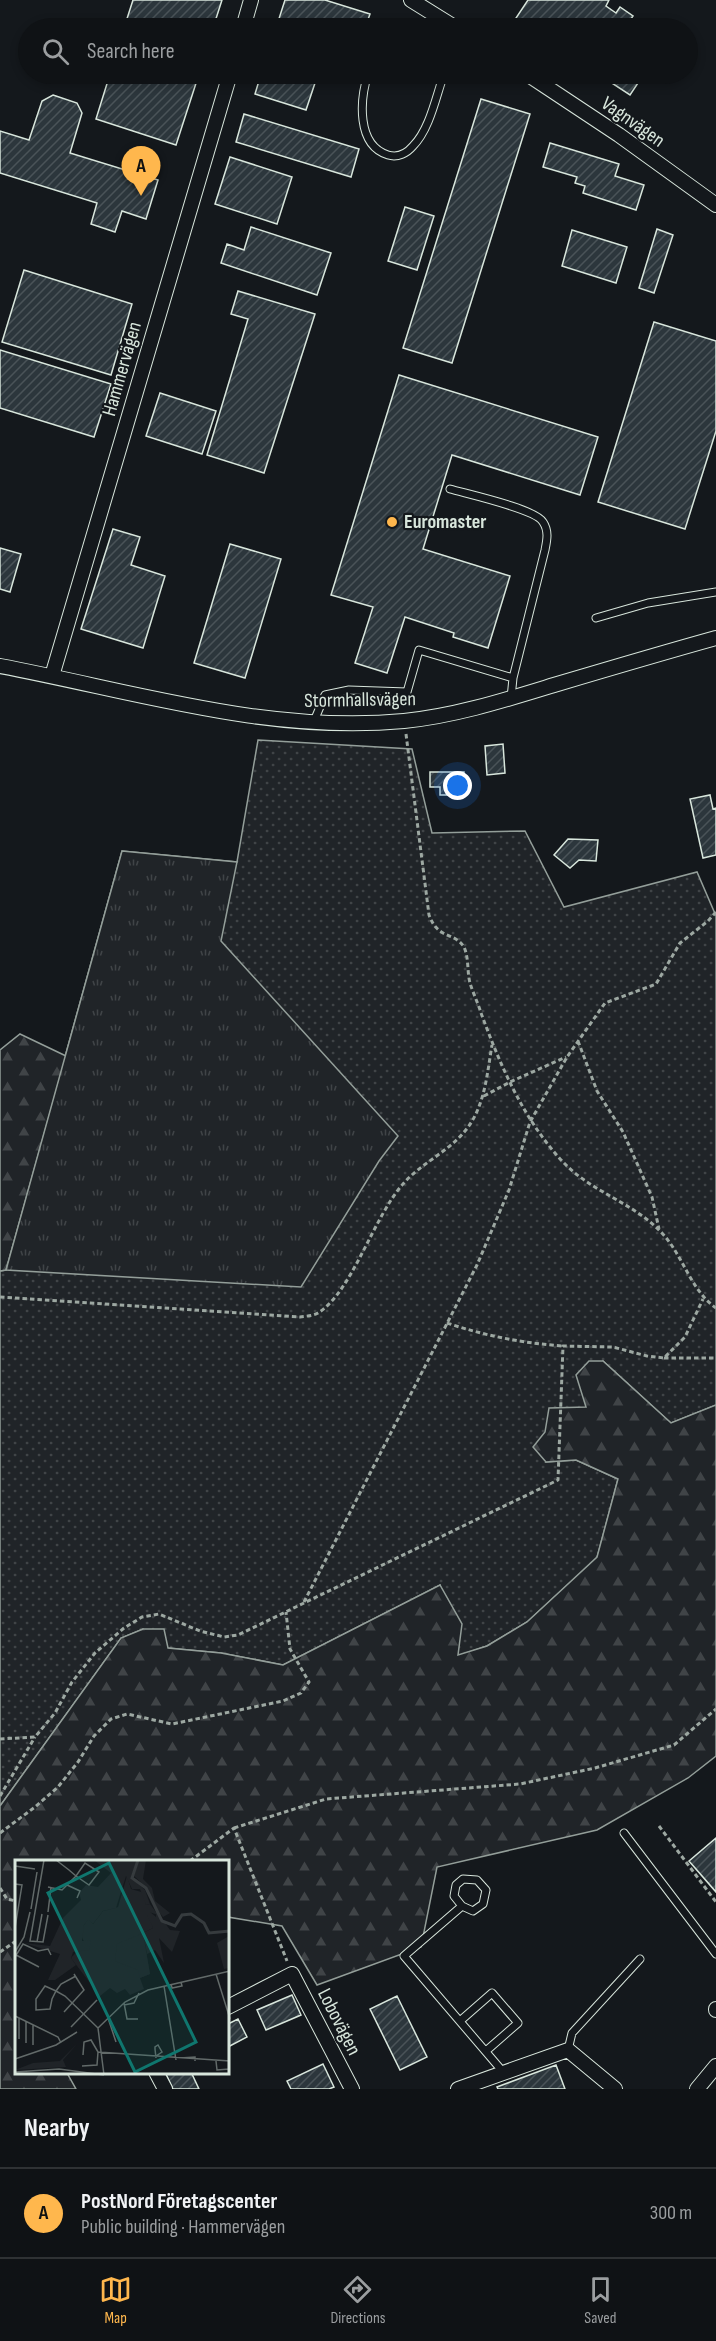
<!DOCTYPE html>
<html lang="en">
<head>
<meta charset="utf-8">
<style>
	body { margin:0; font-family:"Sofia Sans Condensed",sans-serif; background:#181b1e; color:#f1f3f6 }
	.you { position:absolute; left:458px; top:786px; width:21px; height:21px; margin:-15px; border:4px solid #fff; border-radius:50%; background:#1a73e8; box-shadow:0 0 0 9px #1a73e833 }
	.badge { display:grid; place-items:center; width:39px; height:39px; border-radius:50%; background:#ffb74d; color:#111; font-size:20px; font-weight:700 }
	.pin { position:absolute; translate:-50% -50px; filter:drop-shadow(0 2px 3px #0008) }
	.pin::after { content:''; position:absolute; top:32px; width:21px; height:18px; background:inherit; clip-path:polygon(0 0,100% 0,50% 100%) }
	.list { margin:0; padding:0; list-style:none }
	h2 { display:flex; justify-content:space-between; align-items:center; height:78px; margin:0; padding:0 24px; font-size:26px }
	h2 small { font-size:20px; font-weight:400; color:#9b9ea0 }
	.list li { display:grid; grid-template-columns:39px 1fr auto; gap:18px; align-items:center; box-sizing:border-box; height:90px; padding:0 24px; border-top:2px solid #2f3234 }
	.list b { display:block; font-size:22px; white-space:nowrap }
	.list p { margin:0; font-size:20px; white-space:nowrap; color:#9b9ea0 }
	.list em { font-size:20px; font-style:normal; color:#9b9ea0 }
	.icon { flex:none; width:33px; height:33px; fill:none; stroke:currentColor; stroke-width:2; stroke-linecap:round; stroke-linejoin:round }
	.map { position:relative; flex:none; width:716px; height:2089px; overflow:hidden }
	.search { position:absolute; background:#0f1215; box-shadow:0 3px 9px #0003; left:18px; right:18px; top:18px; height:66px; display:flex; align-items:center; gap:15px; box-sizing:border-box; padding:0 21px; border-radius:33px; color:#9b9ea0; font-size:22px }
	.sheet { height:168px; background:#0f1215 }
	nav { display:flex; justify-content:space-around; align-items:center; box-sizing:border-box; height:84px; border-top:2px solid #2f3234; background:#0f1215; font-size:16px; color:#9b9ea0 }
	nav a { display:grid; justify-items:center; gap:3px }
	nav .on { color:#ffb74d }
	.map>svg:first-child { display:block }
	.grass { fill:url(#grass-dots); stroke:#939e99; stroke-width:1.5 }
	.forest { fill:url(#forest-firs); stroke:#939e99; stroke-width:1.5 }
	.park { fill:url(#park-tufts); stroke:#939e99; stroke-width:1.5 }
	.building { fill:url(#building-hatch); stroke:#d8e6dc; stroke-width:1.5 }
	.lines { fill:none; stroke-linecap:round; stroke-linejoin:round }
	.service-casing { stroke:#d8e6dc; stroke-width:9 }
	.minor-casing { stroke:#d8e6dc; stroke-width:16 }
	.path { stroke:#9da8a2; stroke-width:3; stroke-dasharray:4.5 3; stroke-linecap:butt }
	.service { stroke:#14181c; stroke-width:7 }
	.minor { stroke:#14181c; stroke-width:14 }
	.poi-dot { fill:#ffb74d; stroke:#14181c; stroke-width:2 }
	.labels { text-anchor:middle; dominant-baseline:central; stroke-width:4.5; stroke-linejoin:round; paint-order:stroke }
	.street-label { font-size:20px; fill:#d8e6dc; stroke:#14181c }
	.poi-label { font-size:20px; font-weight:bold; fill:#d8e6dc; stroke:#14181c; text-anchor:start }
	.inset-river { fill:none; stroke:#363b3e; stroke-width:3 }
	.inset-road { fill:none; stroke:#626a69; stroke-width:1.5 }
	.view { fill:#0f766e; fill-opacity:0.15; stroke:#0f766e; stroke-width:3 }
	.inset-edge { fill:none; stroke:#d8e6dc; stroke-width:3 }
</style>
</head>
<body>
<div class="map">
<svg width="716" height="2089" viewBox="0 0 716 2089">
	<defs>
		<pattern id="grass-dots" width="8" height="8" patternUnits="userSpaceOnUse" patternTransform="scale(1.5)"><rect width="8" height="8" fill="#202428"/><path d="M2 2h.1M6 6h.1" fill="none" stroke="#404447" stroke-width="1.8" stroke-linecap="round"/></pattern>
		<pattern id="forest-firs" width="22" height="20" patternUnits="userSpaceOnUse" patternTransform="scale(1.5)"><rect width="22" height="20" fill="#202428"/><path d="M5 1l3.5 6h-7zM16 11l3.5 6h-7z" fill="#404447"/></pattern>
		<pattern id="park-tufts" width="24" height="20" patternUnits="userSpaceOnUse" patternTransform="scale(1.5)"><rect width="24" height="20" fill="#202428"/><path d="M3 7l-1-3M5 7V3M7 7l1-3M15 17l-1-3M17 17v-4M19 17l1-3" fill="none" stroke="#404447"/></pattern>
		<pattern id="building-hatch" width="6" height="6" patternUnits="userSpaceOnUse" patternTransform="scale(1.5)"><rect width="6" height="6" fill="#2c363c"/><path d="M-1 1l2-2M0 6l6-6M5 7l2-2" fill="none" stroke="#4a5358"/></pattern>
	</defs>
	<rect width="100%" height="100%" fill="#14181c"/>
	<path class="grass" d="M258 740 412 749 432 833 525 831 564 907 697 872 716 916V1405L671 1423 603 1361 586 1407 546 1462 576 1460 618 1479 597 1558 527 1622 487 1646 458 1656 440 1585 283 1665 221 1653 168 1648 143 1629 121 1638 0 1806V1271L6 1270 122 851 237 862Z"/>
	<path class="forest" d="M20 1034 66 1056 6 1270 0 1271V1050Z
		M589 1361H603L671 1423 716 1405V1756L688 1778 597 1830 437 1867 421 1947 317 1985 282 1926 228 1917V1861H16V2072L67 2073 76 2089H0V1806L121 1638 143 1629H164L168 1648 221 1653 283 1665 440 1585 462 1624 458 1655 487 1646 527 1622 597 1557 618 1479 576 1460 546 1462 533 1447 545 1432 549 1408 586 1407 576 1375Z"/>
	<path class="park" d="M122 851 237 862 221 941 398 1136 379 1161 301 1287 6 1270Z"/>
	<path class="building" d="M133 0H222L213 28H124Z
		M285 0H325L370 14 365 28H276Z
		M528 0H609L606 6 616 13 620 7 633 16 629 22 638 28H531L516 18Z
		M110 74H199L176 145 96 119Z
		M261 74H318L306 110 255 94Z
		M331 74H351L349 79Z
		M598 74H644L630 95Z
		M53 95 77 103 82 113 70 153 158 180 146 219 122 211 115 232 91 224 97 203 0 173V131L29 140 42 101Z
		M481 99 530 114 452 363 403 348Z
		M244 114 359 149 351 177 236 142Z
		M550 143 619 164 615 176 644 185 636 210 583 193 585 186 575 183 577 177 543 167Z
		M230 157 292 177 277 224 215 204Z
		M405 207 434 216 417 270 388 261Z
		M251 227 331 253 317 295 221 263 227 244 244 250Z
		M657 229 673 235 654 293 639 288Z
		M572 230 627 247 616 283 562 266Z
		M24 270 132 304 111 375 2 342Z
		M238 291 315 314 264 473 207 455 248 319 231 314Z
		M654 322 716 341V431L685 529 598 502Z
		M0 350 111 384 94 437 0 408Z
		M399 375 598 437 580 495 452 455 423 549 510 576 488 648 453 637 454 633 405 617 387 673 355 663 373 607 331 595Z
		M160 393 216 411 202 454 146 436Z
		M113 529 140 537 131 565 165 576 143 648 81 629Z
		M230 544 281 559 245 678 194 663Z
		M0 548 21 554 10 592 0 589Z
		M503 744 505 773 487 775 485 746Z
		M430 772H464V788H455V795H440V787H430Z
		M710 795 713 809 716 808V855L703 858 690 799Z
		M568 839 598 840 596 861 579 860 570 868 554 855Z
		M716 1838V1892L689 1861Z
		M292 1995 301 2015 266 2030 257 2010Z
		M397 1996 427 2057 400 2070 370 2009Z
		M238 2019 247 2037 228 2047V2024Z
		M323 2064 334 2087 329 2089H291L287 2081Z
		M556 2065 565 2089H498L497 2087Z
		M165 2072H191L199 2089H173Z"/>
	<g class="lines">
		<g class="service-casing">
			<path id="service" d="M368 74C360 99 356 145 388 155 398 158 407 153 413 146 430 129 436 96 444 74
				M450 489C467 494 536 509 543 522 549 531 547 540 545 550L513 678 511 698
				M596 618 648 603 716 592
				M314 721 325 695 349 690 407 692 419 650 513 678
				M624 1833 716 1954
				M462 1906 454 1896 456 1885 463 1879 477 1880 486 1890 483 1904 473 1911 462 1906 404 1956 504 2073
				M460 2021 492 1993 518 2023 486 2051
				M568 2050 572 2033 640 1959"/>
		</g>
		<g class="minor-casing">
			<path id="minor" d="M411 0 456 28
				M243 28 251 0
				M527 74 619 135 716 205
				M0 666C133 691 267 734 404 721 455 716 505 700 554 685 608 669 662 653 716 638
				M52 676 230 74
				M228 2007 292 1974 352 2089
				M716 2009V2010
				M156 2072 165 2089
				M458 2089 568 2050 615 2089
				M697 2089 716 2066"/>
		</g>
		<path class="path" d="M406 734 429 915C438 940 455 932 464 947 469 958 467 972 470 983 473 993 478 1003 481 1013 501 1067 524 1121 564 1163 592 1192 633 1203 660 1231 683 1254 690 1290 716 1308
			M578 1041 597 1091 623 1132 652 1197 659 1229
			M484 1096 510 1082 566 1057
			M0 1297 300 1317C306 1316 313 1316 318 1313 352 1292 373 1218 403 1184 420 1164 448 1152 465 1131 485 1107 487 1074 492 1045
			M447 1323C486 1336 522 1343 563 1346
			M664 1358H716
			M304 1602 477 1265 509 1190 530 1122 567 1057 605 1003 656 984 680 943 708 921 716 912
			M0 1739 35 1737 55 1713 72 1682 95 1653 124 1628 142 1617 159 1614 200 1631 224 1637 238 1635 558 1480 563 1346 613 1347 647 1356 664 1358 685 1337 703 1299
			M0 1796 35 1737
			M659 1826 716 1902
			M234 1828 326 1799 520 1784 595 1768 674 1745 716 1709
			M0 1833 35 1807 58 1787 78 1762 94 1736 111 1719 127 1714 172 1724 283 1701 301 1693 309 1682 290 1649 286 1612
			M190 1861 234 1828 287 1961
			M0 1888 7 1899 16 1901
			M0 1952 16 1941"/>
		<use href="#service" class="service"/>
		<use href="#minor" class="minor"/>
	</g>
	<circle class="poi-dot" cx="392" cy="522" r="6"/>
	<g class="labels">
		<g class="street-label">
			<text transform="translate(633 122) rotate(35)">Vagnvägen</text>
			<text transform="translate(122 369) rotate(-74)">Hammervägen</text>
			<text transform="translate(360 700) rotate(-1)">Stormhallsvägen</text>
			<text transform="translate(339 2022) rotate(63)">Lobovägen</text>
		</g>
		<g class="poi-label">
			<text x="404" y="522">Euromaster</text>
		</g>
	</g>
	<g transform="translate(15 1860)">
		<rect width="214" height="214" fill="#14181c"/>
		<path d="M112 16 116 29 130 33 131 45 135 44 143 55 134 52 138 68 128 73 135 114 125 118 129 129 115 135 110 129 102 133 95 128 85 136 56 98 65 88 73 90 65 73 69 65 73 59 78 64 88 51 103 47ZM214 76V108L209 109 202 83Z" fill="#202428"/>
		<path d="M79 0H122L116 17 130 30 135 44 131 45 125 29H117L111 16 101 48 88 51 78 64 73 60 69 65 67 81 76 80 74 90 58 92 56 98 61 105 40 120H33L45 94 9 83 35 86 48 58 66 40 64 33 71 25 83 27 96 13ZM124 0H131L128 19 137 28 140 41 155 53 148 57 137 43 133 29 119 16ZM141 50 155 70 165 71 157 92 144 78 149 103 140 90 132 94 128 73 138 68 132 55 134 51 141 57ZM62 184 48 200 51 207 0 210 18 203 45 201Z" fill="#202428"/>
		<path d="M128 73 135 114 125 118 123 110 100 101 102 84Z" fill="#202428"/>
		<path class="inset-river" d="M123 0 117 18 131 28 147 61 160 66 167 55 176 54 189 63 194 73 215 71"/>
		<path class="inset-road" d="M29 0 15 81 28 82 33 55M0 6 20 9M0 24 7 25 0 68M52 25 65 31 62 38M33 27 47 30 61 16 70 3 84 12 74 25 61 16 54 10 41 0M16 49 22 12M33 52 36 27M22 82 27 54M0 92 9 77 15 52M1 95 24 107M0 97 8 84 23 91 33 89 36 95M201 114 215 159M61 116 46 124 41 131 37 139 35 149 21 150V139L30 126 41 131 50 136 83 168M156 124 157 128 167 126 166 122M149 126 161 200M109 143 112 159H123M109 145 119 143 124 133M49 152 69 130 59 114M0 156 43 177 46 183M93 158 101 182M56 167 82 140M4 179V158M11 183V161M18 185V165M68 195 69 182 76 180 83 192 215 201M141 196 147 192 143 185 140 187V189L141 198M165 198 180 197V201M0 199 41 185 62 172M201 201 202 210 214 209V201M67 206 82 205 83 192M0 212 44 209 89 215M89 215 83 168 110 142 133 130 215 111"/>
		<path class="view" d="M94 3 181 182 120 212 33 33Z"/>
		<rect width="214" height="214" class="inset-edge"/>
	</g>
</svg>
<div class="you"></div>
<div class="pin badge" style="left:141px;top:196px">A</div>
<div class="search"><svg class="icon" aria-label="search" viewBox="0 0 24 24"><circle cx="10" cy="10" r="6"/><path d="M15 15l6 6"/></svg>Search here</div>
</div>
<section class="sheet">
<h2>Nearby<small></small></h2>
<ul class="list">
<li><span class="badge">A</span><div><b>PostNord Företagscenter</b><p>Public building · Hammervägen</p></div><em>300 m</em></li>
</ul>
</section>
<nav>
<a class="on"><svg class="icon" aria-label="map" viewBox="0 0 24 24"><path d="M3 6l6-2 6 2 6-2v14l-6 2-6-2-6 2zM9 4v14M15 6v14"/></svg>Map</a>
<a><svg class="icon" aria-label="directions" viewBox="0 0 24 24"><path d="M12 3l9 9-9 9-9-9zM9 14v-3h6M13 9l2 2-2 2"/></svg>Directions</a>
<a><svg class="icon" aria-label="saved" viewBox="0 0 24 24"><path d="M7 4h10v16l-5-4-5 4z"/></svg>Saved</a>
</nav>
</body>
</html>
